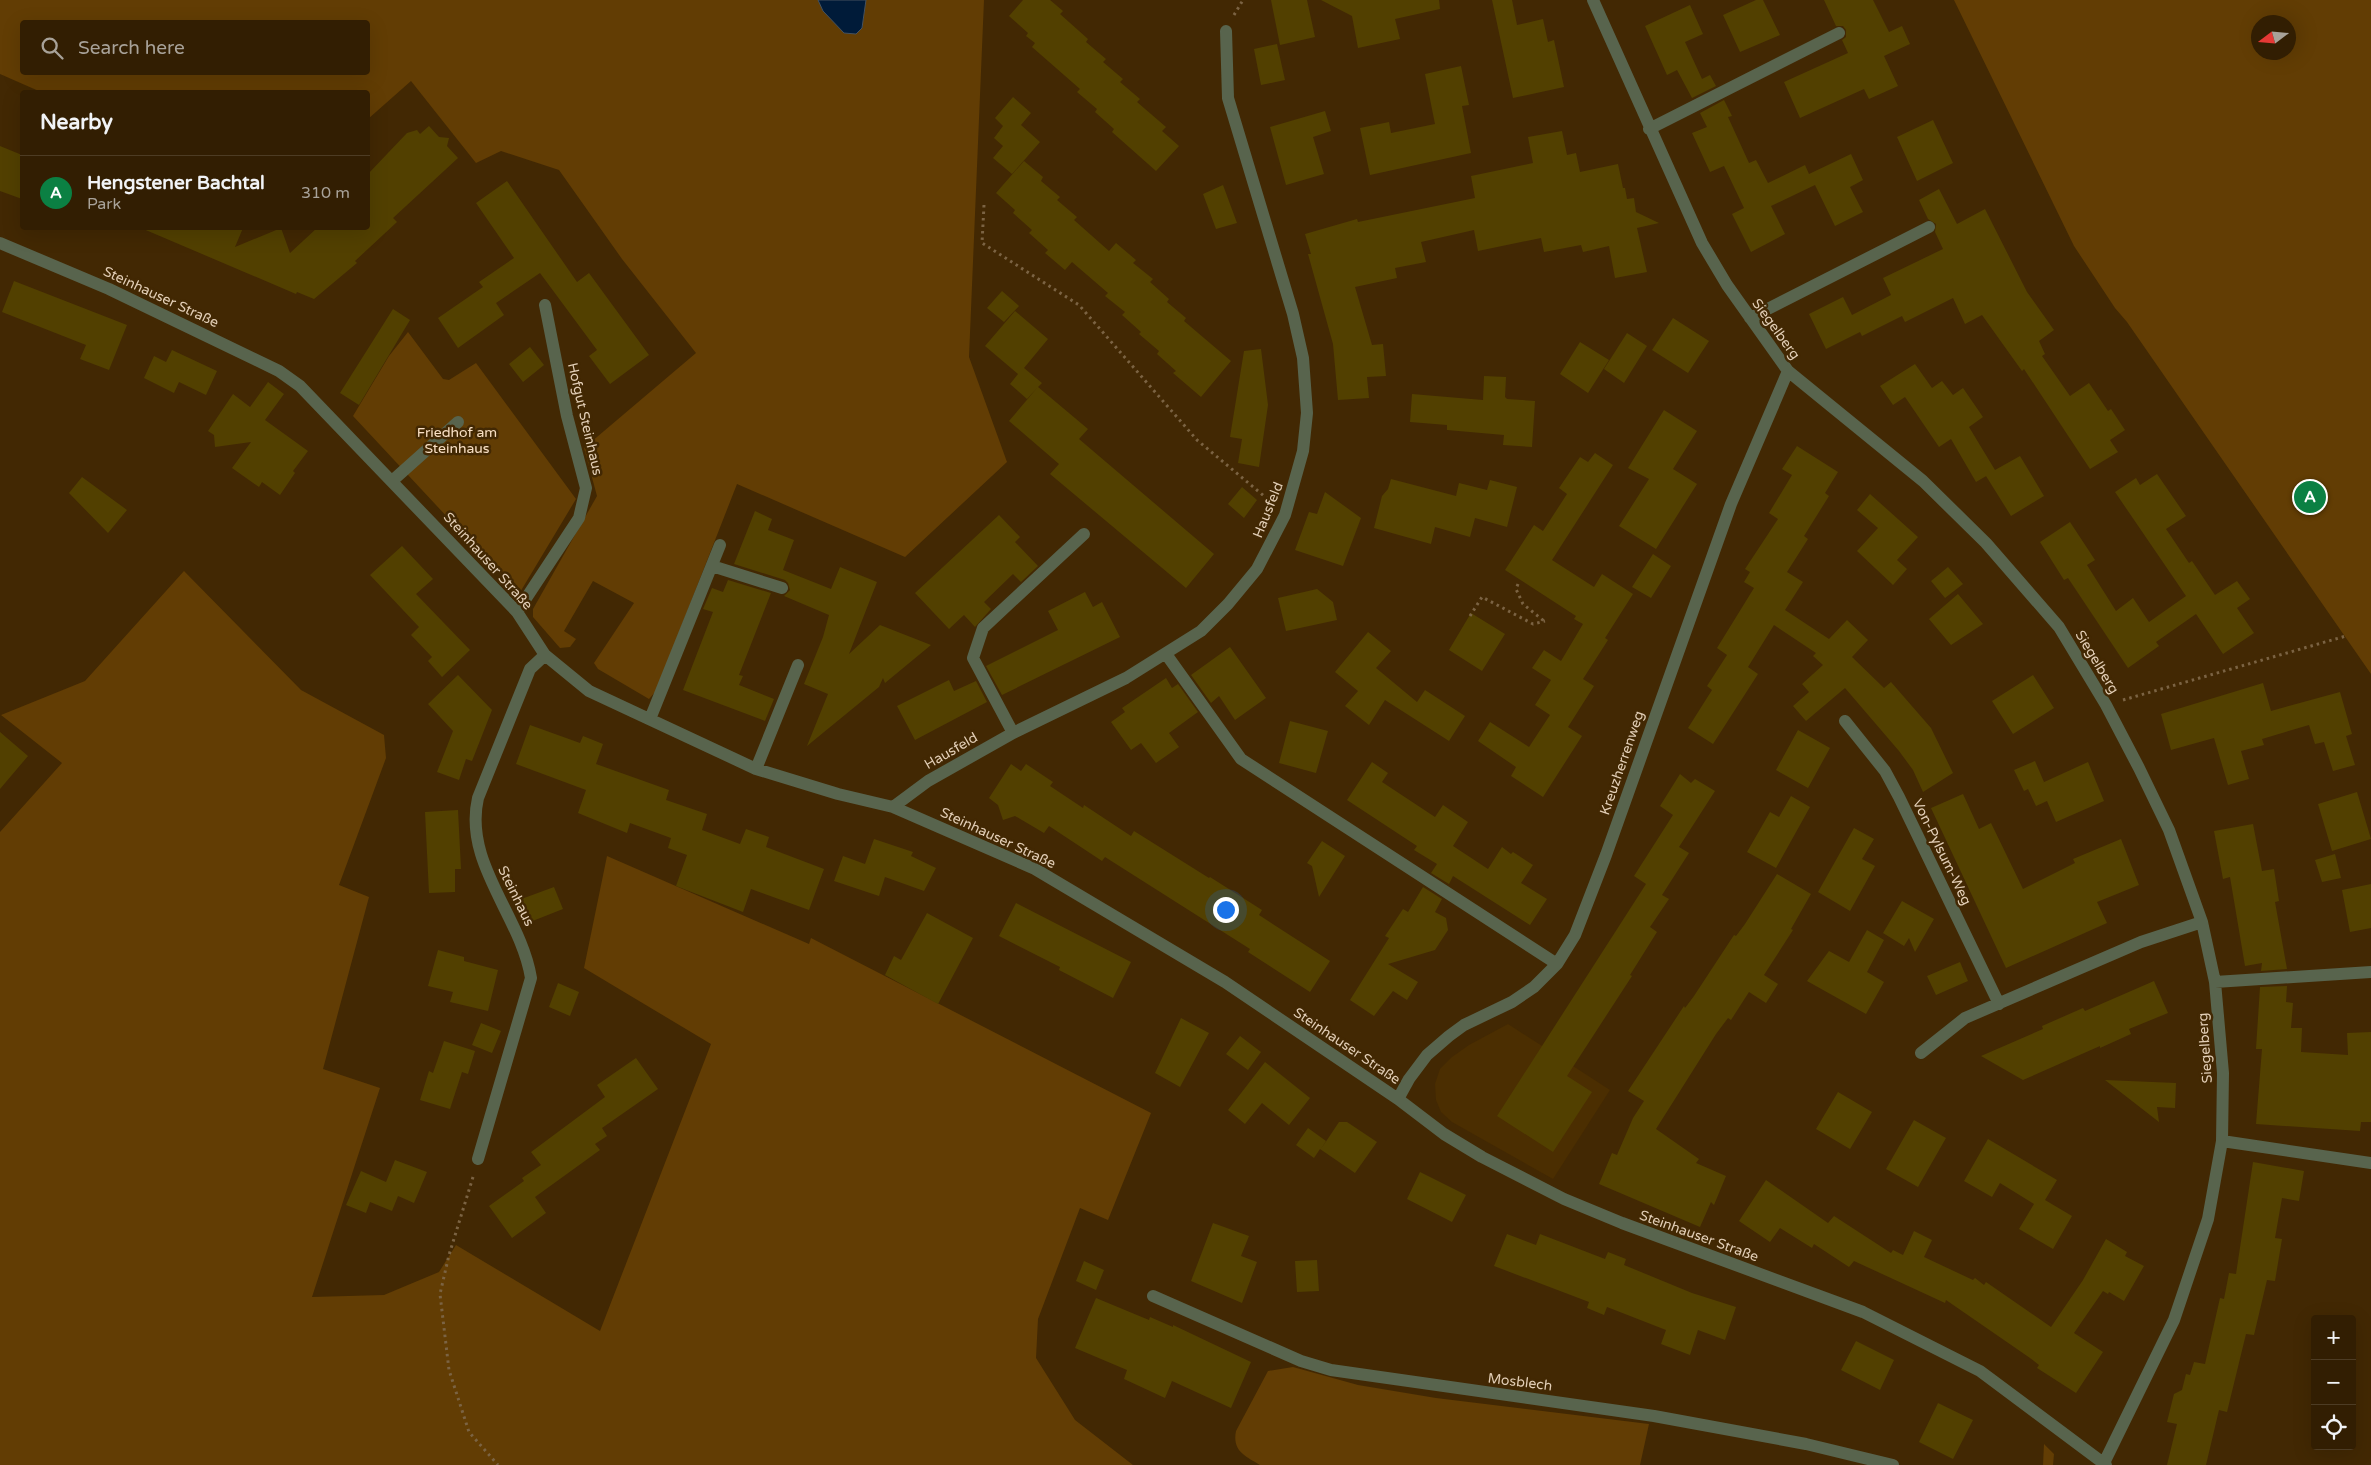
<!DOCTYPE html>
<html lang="en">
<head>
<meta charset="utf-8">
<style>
	body { margin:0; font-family:"Varela Round",sans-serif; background:#3a270c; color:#f1f3f6 }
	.controls { position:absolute; right:15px; bottom:15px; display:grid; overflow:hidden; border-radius:5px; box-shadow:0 5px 20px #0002 }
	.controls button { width:45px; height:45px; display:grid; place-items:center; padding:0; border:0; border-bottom:1px solid #4d3c24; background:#321e02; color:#f1f3f6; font:25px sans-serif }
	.compass { position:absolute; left:2251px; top:15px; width:45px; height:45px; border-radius:50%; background:#321e02; box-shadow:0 5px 20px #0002; rotate:254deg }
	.you { position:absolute; left:1225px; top:909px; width:18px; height:18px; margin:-12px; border:4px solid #fff; border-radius:50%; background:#1a73e8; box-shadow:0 0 0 8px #1a73e833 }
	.badge { display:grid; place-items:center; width:32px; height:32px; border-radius:50%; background:#0b8043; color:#fff; font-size:16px; font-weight:700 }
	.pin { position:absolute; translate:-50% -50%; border:2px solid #fff; box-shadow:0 1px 5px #0006 }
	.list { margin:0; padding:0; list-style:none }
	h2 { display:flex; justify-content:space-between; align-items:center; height:65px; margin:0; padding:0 20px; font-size:21px }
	h2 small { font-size:16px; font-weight:400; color:#a8a299 }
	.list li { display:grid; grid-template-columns:32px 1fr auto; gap:15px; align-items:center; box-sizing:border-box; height:75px; padding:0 20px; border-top:1px solid #4d3c24 }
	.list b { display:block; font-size:19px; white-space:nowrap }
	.list p { margin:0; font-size:16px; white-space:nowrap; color:#a8a299 }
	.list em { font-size:16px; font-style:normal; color:#a8a299 }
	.icon { flex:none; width:28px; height:28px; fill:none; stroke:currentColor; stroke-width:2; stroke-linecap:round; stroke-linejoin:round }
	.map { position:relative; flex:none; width:2371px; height:1465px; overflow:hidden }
	.search { position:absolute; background:#321e02; box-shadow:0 5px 20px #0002; left:20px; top:20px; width:350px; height:55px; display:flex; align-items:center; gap:12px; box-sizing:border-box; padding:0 18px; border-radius:5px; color:#a8a299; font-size:19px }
	.panel { position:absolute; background:#321e02; box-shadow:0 5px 20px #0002; left:20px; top:90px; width:350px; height:140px; border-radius:5px }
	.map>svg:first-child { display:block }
	.built { fill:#4b2e01 }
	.green { fill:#623d04; fill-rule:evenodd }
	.water { fill:#001b39; stroke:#44515e }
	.building { fill:#524000 }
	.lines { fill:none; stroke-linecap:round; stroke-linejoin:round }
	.path { stroke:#7b6343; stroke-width:3; stroke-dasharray:2.5 4; stroke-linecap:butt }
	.minor { stroke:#58644d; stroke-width:12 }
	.labels { text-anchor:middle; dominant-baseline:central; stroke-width:5; stroke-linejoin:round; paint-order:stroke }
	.street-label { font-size:14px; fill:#e2ceb6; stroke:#422803 }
	.park-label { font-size:14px; fill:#f9e0c4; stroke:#422803 }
</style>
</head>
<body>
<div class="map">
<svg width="2371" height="1465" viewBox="0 0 2371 1465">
	<rect width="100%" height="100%" fill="#422803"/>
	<path class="built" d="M1508 1024 1610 1090 1553 1179 1452 1122 1441 1112 1436 1100 1435 1084 1440 1069 1452 1057 1469 1045Z"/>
	<path class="green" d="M0 0H984L969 357 1007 462 905 557 737 484 656 691 649 699 598 669 594 663 634 603 593 581 564 631 576 639 570 647 560 648 533 617V609L597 496 584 448 696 353 622 259 559 170 501 151 476 163 411 81 368 119V92H41L0 74ZM22 22H368V72H22Z
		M1954 0H2371V674L2127 322 2115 308 2074 246ZM2258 22H2288V52H2258Z
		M408 332 443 379 449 380 476 363 576 499 519 594 353 416 389 356Z
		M184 571 301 690 384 735 386 758 339 885 369 897 323 1069 380 1088 312 1297 384 1295 439 1272 456 1245 600 1331 711 1044 584 968 607 856 809 944 811 938 1151 1113 1108 1220 1080 1208 1038 1319 1036 1358 1075 1420 1133 1465H0V832L62 763 1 715 85 681Z
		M1293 1367 1358 1385 1436 1398 1649 1424 1640 1465H1260C1245 1456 1232 1451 1236 1431L1268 1371Z
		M2044 1444 2054 1454 2053 1465H2043Z"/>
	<path class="water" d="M818 0H866L862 28 856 34 844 33 823 11Z"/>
	<path class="building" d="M1023 0H1050L1063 11 1060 14 1088 39 1086 42 1106 59 1103 62 1123 79 1120 82 1140 99 1137 102 1166 127 1162 131 1179 146 1156 171 1112 132 1114 129 1095 112 1097 109 1077 92 1080 89 1032 47 1035 43 1026 36 1028 33 1009 16Z
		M1271 0H1307L1315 37 1280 45Z
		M1321 0H1439L1440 9 1395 19 1400 39 1358 48 1352 16Z
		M1492 0H1512L1517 25 1543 19 1548 42 1554 40 1564 87 1513 98Z
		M1756 0H1763L1780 35 1740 52 1723 15Z
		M1824 0H1873L1889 32 1902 26 1910 44 1884 56 1898 86 1869 99 1864 89 1800 118 1784 82 1848 53 1842 40 1846 37V30L1843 26H1836Z
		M1690 5 1703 34 1685 42 1702 79 1710 75 1716 86 1692 98 1677 70 1667 75 1645 26Z
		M1277 44 1285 80 1261 85 1254 49Z
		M1461 66 1469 105 1462 106 1471 153 1370 175 1360 128 1389 122 1391 133 1435 124 1425 74Z
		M1013 97 1031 113 1021 125 1040 142 1012 174 993 158 1003 146 994 138 1003 126 995 118Z
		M1724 100 1732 116 1728 117 1749 163 1756 160 1768 183 1805 165 1809 174 1851 154 1863 180 1850 187 1863 212 1835 226 1815 185 1771 206 1785 234 1751 252 1732 214 1744 208 1724 166 1710 172 1692 133 1707 127 1700 113Z
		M1325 111 1331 131 1313 137 1324 174 1286 185 1270 127Z
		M1933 120 1953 163 1917 181 1897 137Z
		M429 126 439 137 449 138 447 146 458 158 393 218 397 222 355 261 357 263 314 299 297 292 296 294 141 228H243L235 247 281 228 290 253 317 228H368V174L407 133 417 130 420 134Z
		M1562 131 1567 155 1576 153 1580 172 1618 164 1623 188H1625L1627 199 1634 198 1636 212 1659 223 1637 228 1647 272 1615 278 1609 246 1583 252 1581 245 1544 252 1541 238 1478 251 1474 230 1421 242 1426 262 1395 268 1397 278 1355 287 1372 345 1383 344 1386 376 1367 377 1369 398 1338 400 1333 344 1308 254H1311L1305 234 1357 219 1358 222 1475 198 1471 176 1533 163 1528 137Z
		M0 146 22 155V199L0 191Z
		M1024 161 1043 177 1041 181 1060 197 1057 200 1077 217 1074 220 1109 251 1116 243 1136 260 1133 263 1153 279 1150 282 1169 299 1167 302 1186 318 1184 321 1231 361 1201 397 1173 373 1176 371 1157 354 1159 351 1139 334 1141 332 1122 315 1125 312 1105 296 1108 293 1072 262 1065 270 1045 253 1048 250 1029 233 1032 230 1013 213 1015 210 996 193Z
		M507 181 577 282 589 273 649 355 610 384 589 356 597 350 540 273 496 303 504 315 458 348 438 318 483 287 479 282 514 258 476 203Z
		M1223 185 1237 223 1216 229 1203 194Z
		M1939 189 1957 224 1985 209 2027 292 2054 330 2039 341 2045 354 2042 356 2070 396 2089 383 2108 411 2111 409 2125 430 2110 440 2118 452 2090 469 2024 369 2022 371 1982 315 1965 324 1953 298 1905 322 1902 316 1862 336 1860 332 1826 349 1809 314 1843 297 1852 315 1891 295 1883 278 1943 249 1935 232 1936 224 1928 219 1919 200Z
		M14 281 127 325 109 370 80 359 86 345 2 312Z
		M1002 291 1019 306 1004 322 987 308Z
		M393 309 410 320 359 405 340 393Z
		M1015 311 1048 339 1024 368 1042 383 1038 387 1088 429 1079 439 1214 554 1186 588 1050 474 1059 464 1009 421 1037 388 1027 399 1010 384 1018 374 985 346Z
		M1673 318 1709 341 1688 373 1652 350Z
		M1627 333 1647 346 1624 383 1604 369Z
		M1580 342 1609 360 1588 393 1560 374Z
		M530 347 544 365 523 382 509 364Z
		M1261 349 1268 405 1259 467 1238 463 1242 439 1230 437 1244 351Z
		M172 350 217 371 206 395 179 382 174 393 144 378 154 356 166 362Z
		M1915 364 1932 388 1942 381 1953 395 1963 388 1983 417 1969 427 1995 470 2020 456 2044 496 2011 516 1986 476 1993 472 1976 482 1951 439 1939 447 1905 397 1893 405 1880 386Z
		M1484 376 1506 377 1505 397 1507 399 1535 401 1532 447 1503 445 1504 435 1447 430V425L1410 422 1412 394 1483 400Z
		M268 382 284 394 265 420 308 451 293 471 295 473 280 495 262 482 259 487 232 468 251 442 215 447 214 435 208 431 233 394 250 407Z
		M1664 410 1697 431 1673 469 1697 484 1656 549 1619 526 1649 479 1628 468Z
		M1797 446 1838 472 1825 493 1829 496 1804 536 1808 539 1787 572 1803 582 1785 610 1829 639 1847 620 1868 640 1852 657 1884 688 1891 682 1931 728 1953 773 1923 792 1913 770 1899 751 1845 688 1806 721 1793 706 1809 692 1802 684 1823 665 1813 656 1816 653 1774 625 1748 667 1758 674 1713 744 1688 728 1712 690 1707 686 1727 655 1717 648 1754 588 1744 582 1750 572 1745 569 1778 519 1769 513 1792 475 1782 469Z
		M1595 453 1613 465 1552 560 1594 587 1602 574 1633 594 1605 638 1608 640 1583 679 1594 686 1568 727 1582 736 1543 797 1511 776 1516 767 1478 741 1490 722 1529 747 1550 715 1535 705 1551 680 1532 668 1544 650 1561 661 1583 624 1574 619 1576 616 1505 570 1534 525 1543 531 1567 494 1559 488 1580 457 1588 462Z
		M2157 474 2186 516 2166 529 2189 563 2192 561 2215 595 2237 581 2250 599 2237 608 2254 633 2223 654 2196 614 2156 642 2159 646 2128 668 2068 578 2064 580 2040 542 2070 522 2095 560 2087 565 2116 611 2133 598 2149 622 2186 596 2115 492 2136 478 2140 485Z
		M82 477 127 510 108 533 69 493Z
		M1391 479 1456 496 1459 483 1487 490 1490 480 1517 487 1507 527 1475 518 1470 537 1435 527 1431 544 1374 528 1382 496 1388 489Z
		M1242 487 1257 500 1244 518 1228 504Z
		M1325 492 1361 518 1343 566 1295 550 1309 512 1317 514Z
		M1870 494 1918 537 1897 560 1907 569 1893 585 1857 551 1878 528 1857 510Z
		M755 511 772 519 768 530 794 540 783 570 831 589 840 567 877 582 849 654 880 625 931 645 885 683 883 678 879 687 807 746 828 694 804 684 823 637 829 615 784 596 790 590 788 583 785 580 734 564Z
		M999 515 1020 537 1015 542 1038 566 1021 582 1013 574 984 602 991 609 975 627 964 615 949 629 915 593Z
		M402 546 433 579 416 594 470 650 442 677 428 661 432 657 411 635 419 627 370 575Z
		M1653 554 1671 566 1651 598 1632 587Z
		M1948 567 1963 584 1945 598 1931 581Z
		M728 580 771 593 739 675 743 676 739 685 774 699 765 721 683 690 713 612 703 609 712 588 723 592Z
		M1317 589 1333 602 1337 620 1286 631 1278 598Z
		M1085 592 1093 607 1102 602 1120 637 1002 695 986 666 1058 630 1048 611Z
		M1958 594 1983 624 1951 645 1929 619Z
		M1471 613 1505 634 1482 671 1449 650Z
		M1368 632 1391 651 1376 668 1417 702 1425 690 1465 716 1449 741 1385 700 1369 725 1345 706 1358 691 1335 672Z
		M1230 647 1266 698 1235 720 1219 696 1211 703 1191 675Z
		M458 675 492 710 472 761 466 759 459 780 437 772 453 731 428 704Z
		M2033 675 2054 708 2013 734 1992 701Z
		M1166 678 1172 688 1178 684 1198 712 1169 733 1179 747 1156 763 1141 743 1131 750 1111 722 1125 712 1122 708Z
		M949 680 954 691 976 681 987 702 915 740 897 706Z
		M2263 683 2271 711 2340 692 2352 734 2346 736 2355 765 2333 771 2324 742 2315 744 2309 725 2262 739 2264 745 2241 751 2249 779 2228 785 2214 738 2171 750 2161 714Z
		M1290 721 1328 731 1316 773 1279 763Z
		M530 725 580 743 583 736 603 744 596 764 669 790 666 800 707 814 702 830 740 844 746 829 769 837 766 847 824 869 809 910 751 889 743 912 676 886 687 855 668 848 671 838 630 823 627 833 578 813 586 790 516 764Z
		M1798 730 1830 748 1808 788 1776 770Z
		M0 732 28 756 0 789Z
		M2035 761 2044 782 2042 783 2088 762 2104 801 2056 822 2047 801 2036 806 2028 789 2024 791 2014 770Z
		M1372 762 1388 773 1382 782 1435 817 1443 805 1468 822 1453 846 1488 869 1502 847 1511 854 1513 852 1533 865 1521 883 1547 899 1530 925 1453 876 1449 884 1431 873 1437 864 1414 850 1417 846 1347 800Z
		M1011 764 1021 771 1026 764 1053 782 1050 786 1083 808 1084 805 1131 836 1134 831 1209 878 1210 877 1262 910 1259 915 1330 961 1310 992 1248 952 1250 949 1105 857 1102 861 1049 826 1044 833 1015 816 1003 820 998 805 989 798Z
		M1680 774 1691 783 1695 779 1715 791 1679 847 1689 853 1662 895 1669 899 1650 927 1657 932 1630 975 1632 976 1567 1076 1592 1092 1553 1152 1497 1116 1646 884 1634 876 1673 815 1660 806Z
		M2357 792 2371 839 2332 851 2318 804Z
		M1963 794 1979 829 1991 823 2023 889 2075 863 2073 859 2121 839 2139 885 2097 902 2107 923 2006 968 1931 808Z
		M1791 796 1810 807 1776 868 1747 852 1770 812 1779 817Z
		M458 810 461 869H455V892L429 893 425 812Z
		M2253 824 2262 871 2274 869 2279 901 2275 902 2287 969 2261 971 2262 963 2245 966 2230 877 2223 879 2214 831Z
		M1854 828 1874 839 1862 859 1875 866 1850 911 1818 892Z
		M874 839 913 852 911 856 936 868 924 891 885 877 879 896 834 881 843 856 865 864Z
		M1322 841 1345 856 1319 897 1312 866 1307 863Z
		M2335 854 2341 878 2322 882 2315 860Z
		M1777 874 1811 894 1791 929 1793 930 1764 975 1778 984 1766 1003 1749 992 1731 1020 1728 1018 1716 1034 1656 1129 1699 1159 1696 1163 1726 1176 1714 1205 1711 1202 1700 1227 1599 1184 1612 1153 1617 1155 1633 1118 1644 1101 1628 1091 1684 1006 1685 1008 1694 996 1734 935 1736 936 1745 924Z
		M2371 884V928L2350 932 2342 890Z
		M554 887 563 909 525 924 516 901Z
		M1423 887 1442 899 1435 912 1446 918 1448 930 1435 950 1388 964 1418 982 1407 1000 1393 991 1374 1016 1350 1000 1389 938 1385 936 1403 909 1408 912Z
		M1902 901 1934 919 1915 952 1909 938 1904 946 1883 933Z
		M1016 903 1131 962 1113 998 1059 970 1060 967 999 936Z
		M927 913 973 938 938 1004 885 975 894 956 901 960Z
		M1867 930 1884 940 1867 972 1884 982 1866 1014 1807 981 1829 951 1849 962Z
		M438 950 464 957V961L498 970 488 1011 450 1002 453 992 428 986Z
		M1960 962 1968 981 1936 995 1927 976Z
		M2154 981 2168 1013 2129 1029 2131 1034 2100 1048V1046L2023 1080 1981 1056 2043 1029 2042 1026 2083 1008 2085 1011Z
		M558 983 579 992 570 1016 549 1007Z
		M2287 986 2286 1002 2293 1003 2291 1028H2302L2301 1052 2348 1055 2347 1033 2371 1032V1122H2361L2360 1131 2256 1124 2262 1049H2256L2260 987Z
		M1181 1018 1209 1033 1180 1087 1155 1073Z
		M481 1023 501 1031 492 1053 472 1045Z
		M1240 1036 1261 1052 1248 1070 1226 1054Z
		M444 1041 475 1051 468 1074 462 1072 450 1109 420 1100 429 1071 433 1073Z
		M636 1058 658 1089 602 1128 607 1136 595 1144 600 1150 535 1197 546 1213 512 1238 489 1206 524 1181 522 1178 541 1165 531 1152 605 1097 597 1085Z
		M1265 1062 1310 1098 1289 1125 1262 1103 1245 1124 1228 1110Z
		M2105 1080 2176 1083 2175 1108 2157 1107 2159 1122Z
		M1838 1092 1872 1112 1850 1149 1816 1129Z
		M1914 1120 1946 1138 1918 1187 1886 1169Z
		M1339 1122H1347L1377 1142 1355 1173 1320 1149 1314 1158 1296 1145 1308 1128 1326 1141 1321 1149Z
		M1988 1139 2057 1180 2045 1200 2072 1216 2053 1249 2019 1229 2034 1204 2000 1183 1992 1197 1964 1181Z
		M395 1160 427 1172 414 1203 398 1196 392 1211 370 1202 366 1213 346 1205 361 1171 386 1182Z
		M2253 1162 2304 1171 2299 1201 2282 1198 2275 1238 2282 1239 2275 1281 2267 1280 2254 1335 2246 1334 2227 1412 2219 1410 2206 1465H2167L2177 1424 2167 1422 2174 1394 2182 1390 2186 1374 2190 1375 2194 1362 2205 1364 2220 1298 2224 1299 2229 1273 2236 1274Z
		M1420 1172 1466 1195 1452 1222 1407 1199Z
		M1766 1180 1828 1223 1834 1216 1891 1253 1893 1250 1903 1255 1914 1231 1932 1240 1924 1257 1973 1280 1975 1278 1984 1285 1986 1282 2051 1327 2083 1280 2106 1239 2127 1252 2125 1256 2144 1266 2124 1301 2109 1292 2108 1294 2103 1291 2074 1333 2103 1352 2076 1393 2037 1368 2039 1365 2030 1358 1946 1300 1945 1303 1854 1261 1849 1267 1814 1244 1812 1248 1780 1228 1770 1242 1739 1221Z
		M1213 1223 1249 1236 1241 1256 1257 1262 1242 1303 1191 1281Z
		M1507 1234 1536 1245 1540 1234 1605 1259 1608 1252 1626 1259 1624 1265 1692 1293 1736 1307 1725 1340 1698 1330 1690 1355 1661 1344 1666 1330 1607 1307 1604 1315 1587 1308 1589 1302 1494 1266Z
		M1317 1260 1319 1291 1297 1292 1295 1261Z
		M1084 1261 1104 1270 1096 1290 1076 1281Z
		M1096 1298 1149 1320 1150 1317 1173 1327V1325L1251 1362 1231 1408 1172 1381 1165 1398 1124 1379 1127 1370 1075 1348Z
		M1856 1341 1894 1360 1880 1390 1841 1370Z
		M1938 1403 1973 1420 1953 1459 1919 1442Z"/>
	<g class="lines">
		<path class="path" d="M1234 15 1243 0
			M984 205 982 243 1079 305 1197 440 1270 501
			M1518 584 1516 589 1523 604 1544 621
			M1470 616 1482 597 1533 624 1545 621
			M2123 700 2346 636
			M473 1177 449 1255 440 1294 449 1370 469 1432 498 1465"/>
		<path class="minor" d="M1593 0 1702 243 1727 285 1788 371 1923 481 1986 543 2059 627 2106 705 2139 768 2169 830 2202 922 2215 982 2223 1073 2222 1141 2208 1219 2174 1320 2103 1465
			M1649 129 1839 33
			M0 243 109 289 279 371 300 386 517 612 545 655 589 691 756 769 838 794 893 807 1035 869 1225 982 1398 1099 1444 1134 1482 1157 1564 1199 1622 1223 1863 1312 1980 1371 2106 1465
			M1750 318 1929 227
			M392 481 458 422
			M712 566 782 588
			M517 612 579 518 586 488 567 416 545 305
			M1166 654 1241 759 1557 964
			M650 719 720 545
			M1845 721 1885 771 1899 797 1999 1004
			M1013 733 973 658 983 628 1084 534
			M756 769 798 665
			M893 807 928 781 1013 733 1126 678 1201 631 1228 604 1257 569 1285 515 1303 451 1307 413 1303 358 1293 314 1228 98 1226 31
			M2215 982 2371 972
			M1921 1053 1965 1018 2141 942 2202 922
			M1398 1099 1409 1079 1427 1055 1449 1036 1464 1025 1512 1002 1534 987 1557 964 1575 935 1606 855 1731 504 1788 371
			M2222 1141 2371 1163
			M478 1159 531 978C521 916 463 863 478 798L530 669 545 655
			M1153 1296 1301 1361 1331 1370 1654 1416 1806 1444 1893 1465"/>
	</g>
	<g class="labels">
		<g class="street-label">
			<text transform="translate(161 297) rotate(25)">Steinhauser Straße</text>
			<text transform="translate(1776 329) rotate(54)">Siegelberg</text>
			<text transform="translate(585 419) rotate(77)">Hofgut Steinhaus</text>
			<text transform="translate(1268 510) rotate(-68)">Hausfeld</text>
			<text transform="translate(488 561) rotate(48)">Steinhauser Straße</text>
			<text transform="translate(2097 662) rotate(59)">Siegelberg</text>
			<text transform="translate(951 751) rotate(-30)">Hausfeld</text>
			<text transform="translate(1622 763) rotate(-71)">Kreuzherrenweg</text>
			<text transform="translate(998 838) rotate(25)">Steinhauser Straße</text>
			<text transform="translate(1942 852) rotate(64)">Von-Pylsum-Weg</text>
			<text transform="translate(516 896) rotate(64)">Steinhaus</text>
			<text transform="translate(1347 1046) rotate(34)">Steinhauser Straße</text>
			<text transform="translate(2205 1048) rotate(-94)">Siegelberg</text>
			<text transform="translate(1699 1236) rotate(20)">Steinhauser Straße</text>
			<text transform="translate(1520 1382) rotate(7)">Mosblech</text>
		</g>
		<g class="park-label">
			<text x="457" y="432">Friedhof am<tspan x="457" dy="16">Steinhaus</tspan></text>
		</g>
	</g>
</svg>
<div class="controls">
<button>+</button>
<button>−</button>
<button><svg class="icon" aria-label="locate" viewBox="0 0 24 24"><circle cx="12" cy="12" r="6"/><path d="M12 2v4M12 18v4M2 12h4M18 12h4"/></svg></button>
</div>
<svg class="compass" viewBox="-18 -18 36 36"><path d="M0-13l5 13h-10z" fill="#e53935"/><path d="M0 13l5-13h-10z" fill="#a8a299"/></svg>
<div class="you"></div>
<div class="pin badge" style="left:2310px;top:497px">A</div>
<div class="search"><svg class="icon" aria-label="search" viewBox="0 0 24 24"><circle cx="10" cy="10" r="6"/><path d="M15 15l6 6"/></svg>Search here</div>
<section class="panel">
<h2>Nearby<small></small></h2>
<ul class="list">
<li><span class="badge">A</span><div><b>Hengstener Bachtal</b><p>Park</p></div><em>310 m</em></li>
</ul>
</section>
</div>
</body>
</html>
